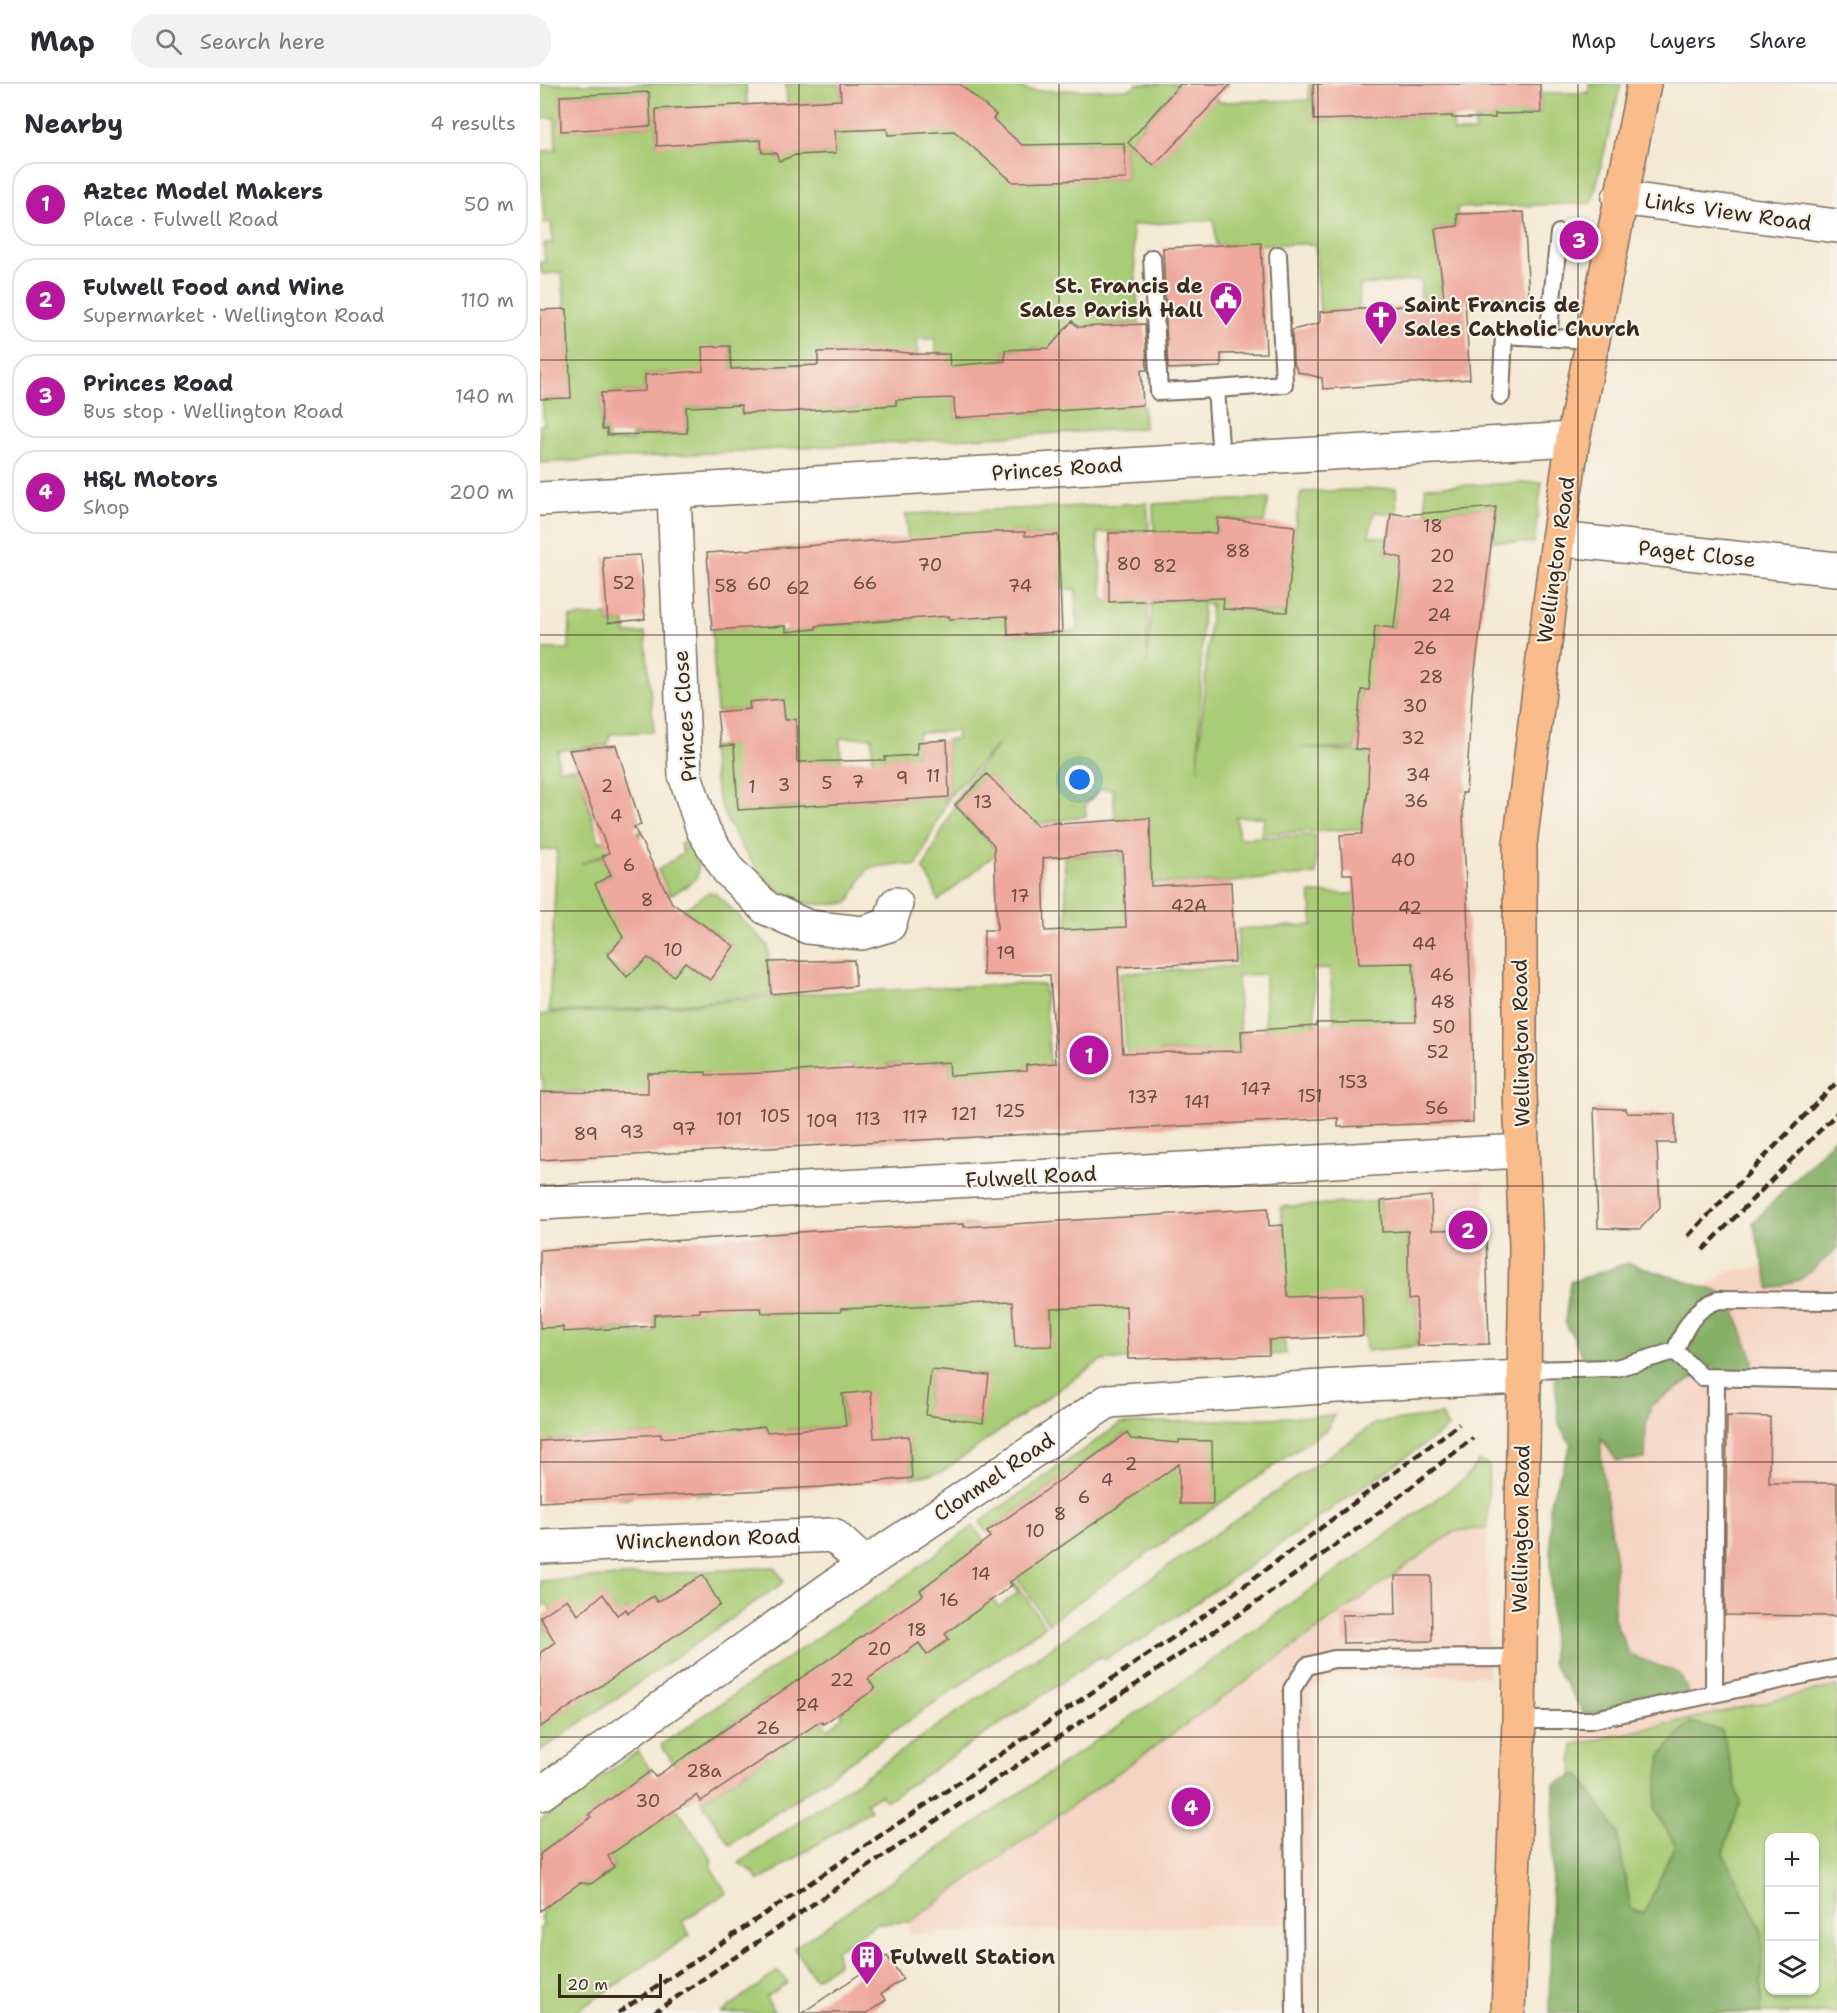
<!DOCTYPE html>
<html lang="en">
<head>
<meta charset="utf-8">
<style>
	body { margin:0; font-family:"Shantell Sans",sans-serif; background:#f2f2f3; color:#2b2b33 }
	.controls { position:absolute; right:18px; bottom:18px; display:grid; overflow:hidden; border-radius:12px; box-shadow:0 2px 4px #0004 }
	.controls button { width:54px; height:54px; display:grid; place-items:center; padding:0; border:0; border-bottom:2px solid #e1e1e2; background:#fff; color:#2b2b33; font:30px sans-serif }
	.scale { position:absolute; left:18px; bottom:15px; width:104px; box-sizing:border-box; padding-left:6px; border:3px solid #3b2a1e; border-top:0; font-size:16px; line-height:21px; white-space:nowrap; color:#3b2a1e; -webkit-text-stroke:4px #f7f3e8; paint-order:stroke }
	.you { position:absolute; left:540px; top:696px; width:21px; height:21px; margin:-15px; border:4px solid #fff; border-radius:50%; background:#1a73e8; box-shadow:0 0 0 9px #1a73e833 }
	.badge { display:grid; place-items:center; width:39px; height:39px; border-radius:50%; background:#b5179e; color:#fff; font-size:20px; font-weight:700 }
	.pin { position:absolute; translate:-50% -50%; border:3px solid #fff; box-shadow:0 2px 6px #0006 }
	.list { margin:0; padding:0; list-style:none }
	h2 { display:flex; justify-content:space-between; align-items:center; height:78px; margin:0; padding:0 24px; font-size:26px }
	h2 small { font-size:20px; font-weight:400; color:#7c7c81 }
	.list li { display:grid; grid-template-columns:39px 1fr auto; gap:18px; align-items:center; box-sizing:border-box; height:84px; margin:0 12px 12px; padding:0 12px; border:2px solid #e1e1e2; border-radius:24px }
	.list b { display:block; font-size:22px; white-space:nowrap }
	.list p { margin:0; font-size:20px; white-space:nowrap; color:#7c7c81 }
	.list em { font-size:20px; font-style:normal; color:#7c7c81 }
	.icon { flex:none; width:33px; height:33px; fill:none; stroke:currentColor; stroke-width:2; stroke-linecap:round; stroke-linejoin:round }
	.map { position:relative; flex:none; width:1297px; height:1929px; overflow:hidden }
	header { display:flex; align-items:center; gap:36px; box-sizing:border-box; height:84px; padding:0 30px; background:#fff; border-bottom:2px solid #e1e1e2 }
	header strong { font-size:28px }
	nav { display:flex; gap:33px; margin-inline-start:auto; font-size:21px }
	.search { width:420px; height:54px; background:#f2f2f3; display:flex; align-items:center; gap:15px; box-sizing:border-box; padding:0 21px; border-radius:24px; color:#7c7c81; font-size:22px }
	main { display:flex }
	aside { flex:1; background:#fff }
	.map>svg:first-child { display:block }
	.built { fill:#f5d3c2 }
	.green { fill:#a9cc76; stroke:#727b4a; stroke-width:1.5; fill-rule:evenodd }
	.forest { fill:#86b067; stroke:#606d42; stroke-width:1.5 }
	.building { fill:#eea99c; fill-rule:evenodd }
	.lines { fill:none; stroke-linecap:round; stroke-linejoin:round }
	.service-casing { stroke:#7c6d5e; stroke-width:20 }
	.minor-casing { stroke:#7c6d5e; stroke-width:36 }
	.primary-casing { stroke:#7c6d5e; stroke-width:36 }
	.service { stroke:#fff; stroke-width:16 }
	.minor { stroke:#fff; stroke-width:33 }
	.primary { stroke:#fabc8b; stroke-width:33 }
	.rail { stroke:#3b2a1e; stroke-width:4.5; stroke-dasharray:9 4.5; stroke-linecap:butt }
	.grid { fill:none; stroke:#3b2a1e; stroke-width:1.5; stroke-opacity:0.55 }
	.labels { text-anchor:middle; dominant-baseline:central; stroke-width:4.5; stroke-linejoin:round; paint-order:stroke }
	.number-label { font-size:18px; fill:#684a3e }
	.street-label { font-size:21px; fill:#3b2a1e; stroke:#f7f3e8 }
	.poi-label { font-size:21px; font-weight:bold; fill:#3b2a1e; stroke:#f7f3e8; text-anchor:start }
</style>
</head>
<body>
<header>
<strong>Map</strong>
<div class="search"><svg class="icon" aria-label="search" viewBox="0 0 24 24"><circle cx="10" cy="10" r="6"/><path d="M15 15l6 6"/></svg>Search here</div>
<nav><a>Map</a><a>Layers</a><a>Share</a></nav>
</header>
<main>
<aside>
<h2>Nearby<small>4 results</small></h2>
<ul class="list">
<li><span class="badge">1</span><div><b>Aztec Model Makers</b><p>Place · Fulwell Road</p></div><em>50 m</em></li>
<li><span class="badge">2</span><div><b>Fulwell Food and Wine</b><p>Supermarket · Wellington Road</p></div><em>110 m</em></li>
<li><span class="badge">3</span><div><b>Princes Road</b><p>Bus stop · Wellington Road</p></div><em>140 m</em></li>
<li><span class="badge">4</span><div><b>H&amp;L Motors</b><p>Shop</p></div><em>200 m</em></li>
</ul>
</aside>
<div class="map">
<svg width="1297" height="1929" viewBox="0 0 1297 1929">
	<rect width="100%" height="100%" fill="#f7f3e8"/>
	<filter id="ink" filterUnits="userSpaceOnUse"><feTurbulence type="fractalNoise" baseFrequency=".0167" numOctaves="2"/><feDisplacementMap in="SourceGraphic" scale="12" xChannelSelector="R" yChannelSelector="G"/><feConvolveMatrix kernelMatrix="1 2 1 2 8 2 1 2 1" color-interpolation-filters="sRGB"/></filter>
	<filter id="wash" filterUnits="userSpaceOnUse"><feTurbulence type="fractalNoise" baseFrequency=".008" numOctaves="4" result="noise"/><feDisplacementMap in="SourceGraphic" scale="24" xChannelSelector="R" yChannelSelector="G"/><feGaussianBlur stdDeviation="1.35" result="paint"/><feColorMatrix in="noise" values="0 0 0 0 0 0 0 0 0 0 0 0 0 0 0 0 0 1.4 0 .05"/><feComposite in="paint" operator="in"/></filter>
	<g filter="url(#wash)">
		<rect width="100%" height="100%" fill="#f4e9d4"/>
		<path class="built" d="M943 1096 946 1145 892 1147 891 1099Z
			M1297 1168V1602L1033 1661 1050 1636 1037 1285 1040 1223 1147 1219 1185 1188 1290 1174Z
			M947 1444 948 1592 793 1591 770 1608 772 1839 369 1850 370 1838 915 1446Z"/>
		<path class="green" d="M0 0H206L207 21 116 25 117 61 221 57 222 69H236L238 75 249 71 296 69 294 17 247 19 246 0H300L302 34 316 33 317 46 347 45 348 50 390 0H473L490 7 590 5 596 0H640L588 59 614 82 642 51 677 0 678 18 769 16V0H773L774 36 912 32 914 48H935V34H955L953 0 981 30 1001 29V9H1049V0H1081L1052 119 917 124 918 142 895 145 902 195 901 220 880 221 881 196 820 201 819 225 780 228 775 160 676 161 674 136 592 141 599 240 567 241 568 263 536 240 528 243 555 323 603 321 604 344 0 379V341L4 340 2 315 21 314 29 268 22 189 2 190 0 178H5L4 159H13L11 138 4 139 0 67 16 66 15 34H0ZM109 8 111 42 22 47 20 12ZM396 28 456 31 452 36 489 68ZM584 59 586 95 495 97 494 61ZM377 255H395L396 269 409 270 411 311 356 316 317 313 318 324 295 325 261 311 262 327 244 328 243 314 228 328 202 329 201 322 151 323 150 290 164 289 190 262 191 285 278 281 279 268 317 267 378 270ZM498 264 501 328 415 334 412 291 465 277V266ZM128 289 130 305H145L147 349 92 351V356L68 357 67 345H62L61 309 105 307V291Z
			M1002 398 994 459 952 457 956 423 886 429 885 403Z
			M856 404 857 430 834 428 829 452 848 454 846 470 862 474 854 544 835 543 832 576 848 607 821 606 815 665 759 663 832 669 827 725 876 742 721 750 725 733H696L699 754 775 751 776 790 691 798 611 799 610 735H575L573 705H561L545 721 546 732 491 741 447 690 415 721 458 768 398 817 392 799 383 785 415 721 413 718 459 659 409 713 376 782 358 780 328 784 308 819C289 820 267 823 249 813 221 797 192 753 181 722 174 703 173 683 171 663L225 658 230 724 261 723 256 636H245L242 615 210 618V625L177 628 172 546 205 544 239 533 240 548 276 545V542L373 536 366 430 607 419 609 447 557 449 564 517 608 512 607 581 612 517 663 515 664 450 614 449 613 420 729 414 724 438 678 434 673 495 685 496 684 525 746 528 755 442 761 408ZM470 448H485V452L518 451 520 505H536L537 547 468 551 464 454ZM407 507 444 512V533L409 535ZM663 520H671L658 686ZM416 647 417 655 407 656 409 713 347 717 345 673 377 671 378 649ZM332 653 334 717 301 678 300 654Z
			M68 531V539L85 538 86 550 105 549 114 647 70 650 68 661 18 667V685L38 684 59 758 102 747 99 754 41 780 62 772 71 791 56 800 86 850 65 874 87 893 108 874 134 892 145 878 170 896 194 862 143 826 169 808 176 810 228 861 231 910C157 918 83 929 9 927L17 765 0 766V565H29L30 533Z
			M140 759H149C164 790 163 795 130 811L118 786 143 769Z
			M582 770 584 797 604 802 605 844 528 847 524 772Z
			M770 809 814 810 873 879 876 956 794 939 790 884 773 886 776 949 725 952V890L697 892 702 972 668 995V967H620V982L588 983 580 889 697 882 698 845 773 841Z
			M473 900 504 901 510 980 486 981V1003L410 993 409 977 393 978 394 1005 360 992 361 981H346V989L314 997 313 981 298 982 300 1014 167 1020 166 988 119 993 108 989 109 1023 46 1027 44 1007 3 1008V995L0 994V931L10 929 74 928 262 910Z
			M841 1117V1134L866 1131 868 1167 947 1184 868 1185V1216L876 1215 878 1262 826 1267 822 1210 744 1255 746 1270 729 1271 728 1241 588 1275 560 1277 401 1388 372 1394 369 1352 325 1355 310 1342 247 1346 251 1405 235 1406 232 1361 224 1342 200 1346V1354L167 1350 170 1410 156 1411 154 1364 121 1355 120 1350 87 1352 91 1414H77L73 1353 40 1354V1367H29L28 1355 9 1356 11 1418 4 1417 0 1357V1244L16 1165H18L24 1247 46 1207 49 1247 86 1244 84 1206H91L93 1249 114 1248V1231H130L129 1202 139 1229 160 1228V1222L206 1224 204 1152H207L221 1215 222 1229 301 1228 300 1208 403 1216 409 1221 427 1220 424 1140 442 1142 472 1208 492 1262H512L511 1225 534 1137 542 1136 543 1181 745 1180 741 1123ZM391 1286 448 1291 442 1339 397 1333 387 1321ZM302 1311 333 1338 305 1340Z
			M795 1331 787 1345 508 1539 476 1493 618 1394 586 1349 447 1448 440 1438 580 1340Z
			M902 1331 908 1344 608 1552 564 1575 561 1572 346 1717 341 1710 326 1719 331 1726 219 1797 212 1787 199 1779 836 1339Z
			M939 1377 949 1382 947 1444 915 1447 370 1838 337 1839 296 1866 298 1880 275 1895 254 1864 639 1600 924 1395Z
			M433 1442 445 1458 380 1506 409 1546 452 1515 458 1523 478 1509 470 1498 473 1496 505 1542 190 1761 161 1717 194 1695 134 1680 121 1661 371 1489ZM380 1514 409 1555 387 1570 379 1559 332 1591ZM306 1564 300 1628 303 1633 288 1645 275 1630 234 1614ZM228 1615 254 1654 199 1692 171 1654Z
			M235 1483 244 1498 0 1667V1643L50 1608 15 1558 0 1569V1535L9 1549 21 1541 6 1519 0 1523V1497ZM63 1511 77 1531 86 1525 113 1566 25 1567ZM113 1512 117 1518 126 1513 120 1561Z
			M1297 1602V1929H1025L1033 1661ZM1230 1754H1274V1906H1230Z
			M98 1667 111 1687 50 1730 74 1767 137 1725 171 1774V1784L187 1809 142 1837 150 1851 34 1929H0V1844L4 1841 0 1835 2 1830 0 1819 40 1799 51 1800 74 1783 46 1737 0 1770V1737Z
			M238 1887 248 1899 226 1913 235 1929H181Z"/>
		<path class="forest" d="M1297 1051V1165L1261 1195 1230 1205 1213 1139Z
			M1088 1179 1189 1211 1213 1276 1208 1295 1188 1299 1172 1282 1111 1321 1106 1341 1105 1375 1077 1377 1061 1354V1375L1075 1472 1074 1535 1090 1571 1139 1589 1149 1609 1045 1631 1012 1579 1010 1418 1031 1360 1019 1341 1015 1295 1043 1272 1025 1238 1030 1198Z
			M1150 1638 1182 1646 1200 1719 1183 1769 1222 1847 1221 1929H1009L1014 1700 1039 1690 1077 1748 1091 1825 1104 1830 1135 1760 1114 1725 1121 1671Z"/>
		<g id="blocks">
			<path class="building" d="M300 0H420L456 31 453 35 482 61 584 59 586 95 473 98 414 47 348 51 347 45 295 47 296 69 256 71 239 77 236 69H222L221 56 117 62 116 25 301 16Z
				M640 0H691L614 82 588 59Z
				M773 0H1000L1001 29 955 30V34H912V32L774 36Z
				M109 8 111 42 21 47 20 12Z
				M984 128 989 214 925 218 930 295 783 305 782 294 758 288 753 277 752 246 780 239V228L905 219 895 145 918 142 917 130Z
				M721 159 726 269 681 270V283L628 285 623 164Z
				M27 225 31 314 0 315V226Z
				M532 237 538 243 605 240 607 286H601L603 321 415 334 414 314 356 316V321L244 328 202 329 201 321 146 323 147 349 67 351V345H62L61 309 105 307V291L163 287 162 263 190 262 191 285 278 281V268L338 266 378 270H409L410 282 465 277V266L509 264Z
				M956 423 932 610 926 709H922L932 935 933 1038 798 1043V1034L0 1076V1008L108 1009V990L166 988V991L224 989 409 978 410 992 486 987V981L516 979 510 891H443L444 846H457L454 761 415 721 447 690 497 742 520 738V740L610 734 611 802 691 798 695 878 578 883 583 969 702 967 701 947 776 942V939L876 938 873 879 819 880 812 790H803L800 751 822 750 828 705 829 666 815 665 821 606H829L835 542 854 544 862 474 846 470 851 429 863 431ZM583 768 586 843 505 847 503 774Z
				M678 434 755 442 747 528 683 525 684 514 569 518V449H677Z
				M455 448H485V452L518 451 522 548 468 551 467 532 409 535V532L276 542V545L246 548V542L172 546 167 469Z
				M100 471 105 535 68 539 63 473Z
				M243 615 245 636 256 635 257 678 345 676V673L377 671V658L407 656 409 713 198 726 194 661 181 662 177 628 210 625 209 618Z
				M76 661 101 741 94 743 132 819 194 862 170 896 145 878 134 892 108 874 87 893 68 871 83 853 55 800 71 791 62 772 69 769 29 666Z
				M314 876 316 902 231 910 229 878Z
				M1054 1024 1086 1025 1087 1029 1135 1030V1059H1117L1120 1123 1100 1145 1058 1144Z
				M891 1112 892 1146 946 1145 949 1260 878 1262 876 1215 868 1216V1147L842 1148 841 1117Z
				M728 1124 729 1142 743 1141 748 1213 822 1210 823 1252 729 1256V1271L588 1275 586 1222 511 1225 512 1262 475 1263 472 1218 301 1225V1228L222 1229 221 1224 160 1225V1228L114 1231V1242L23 1248V1243L0 1244V1166L274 1147 400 1141 424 1140V1143Z
				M391 1286 449 1291 443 1339 386 1331Z
				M331 1307 334 1354 369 1352 372 1394 281 1403 0 1418V1357L121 1350V1354L200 1347 224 1342 227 1348 306 1342 302 1310Z
				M1187 1332 1230 1333 1229 1399H1297V1532L1185 1531Z
				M587 1349 591 1355 639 1359V1356L672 1357 673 1420H640L639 1380 470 1498 472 1501 405 1550 409 1555 387 1571 379 1559 328 1595 335 1605 283 1640 281 1637 161 1717 157 1711 68 1772 74 1783 51 1800 40 1799 0 1827V1770L51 1733 49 1730 111 1687 115 1693 383 1511 380 1506 450 1453 447 1448Z
				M163 1491 180 1521 0 1643V1569L15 1558 0 1533 27 1515 38 1531 63 1510 77 1531 86 1525 88 1529 113 1512 117 1518Z
				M855 1492H891L892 1557 803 1559 802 1531 856 1530Z
				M347 1872 363 1895 341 1910 346 1916 327 1929H262Z"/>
		</g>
	</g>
	<g filter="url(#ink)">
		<use href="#blocks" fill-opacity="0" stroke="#7c6d5e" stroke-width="1.5"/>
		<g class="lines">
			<g class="service-casing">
				<path id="service" d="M612 174 619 308 676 305 681 375
					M1008 254 1019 149
					M676 305 744 300 738 171
					M961 312 964 251 1051 256
					M1135 1267 1162 1293 1297 1296
					M984 1286 1076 1284 1135 1267C1144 1246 1154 1223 1179 1216L1297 1217
					M1174 1609 1176 1295
					M979 1636H1050L1297 1584
					M755 1929 752 1605 767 1582 794 1575 979 1574"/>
			</g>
			<g class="minor-casing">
				<path id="minor" d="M1079 114 1297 142
					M134 409 145 691 163 746 188 786 226 824 268 843 322 849 349 841 356 820
					M0 415 1033 355
					M1018 455 1297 485
					M0 1119 982 1067
					M0 1463 293 1451 325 1480
					M0 1710 325 1480 568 1317 828 1300 984 1293"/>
			</g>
			<g class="primary-casing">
				<path id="primary" d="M968 1929 979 1636 986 1163 980 1009V760L1018 455 1033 355 1104 0"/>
			</g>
			<use href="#service" class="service"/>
			<use href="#minor" class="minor"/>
			<use href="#primary" class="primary"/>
			<path class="rail" d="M1148 1152 1297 998
				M1163 1166 1297 1029
				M78 1929 653 1540 919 1340
				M113 1929 720 1516 828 1437 933 1354"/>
		</g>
	</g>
	<path class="grid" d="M259 0V1929M519 0V1929M778 0V1929M1038 0V1929M0 276H1297M0 551H1297M0 827H1297M0 1102H1297M0 1378H1297M0 1653H1297"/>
	<defs>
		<g id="civic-pin" transform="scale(1.725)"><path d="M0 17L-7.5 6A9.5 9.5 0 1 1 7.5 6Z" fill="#b5179e" stroke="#f7f3e8"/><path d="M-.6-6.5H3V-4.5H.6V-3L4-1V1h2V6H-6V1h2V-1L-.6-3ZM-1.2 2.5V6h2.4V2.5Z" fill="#fff"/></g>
		<g id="church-pin" transform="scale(1.725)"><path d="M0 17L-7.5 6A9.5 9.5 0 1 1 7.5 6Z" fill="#b5179e" stroke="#f7f3e8"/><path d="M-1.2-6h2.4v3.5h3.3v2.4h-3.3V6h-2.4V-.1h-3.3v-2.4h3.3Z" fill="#fff"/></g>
		<g id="building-pin" transform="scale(1.725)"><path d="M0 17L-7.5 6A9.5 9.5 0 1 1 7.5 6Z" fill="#b5179e" stroke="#f7f3e8"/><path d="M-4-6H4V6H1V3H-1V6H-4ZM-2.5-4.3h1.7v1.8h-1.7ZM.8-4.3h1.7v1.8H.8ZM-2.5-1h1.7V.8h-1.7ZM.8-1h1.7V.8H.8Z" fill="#fff"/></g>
	</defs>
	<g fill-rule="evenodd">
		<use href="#civic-pin" x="686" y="214"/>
		<use href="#church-pin" x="841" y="233"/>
		<use href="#building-pin" x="327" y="1873"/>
	</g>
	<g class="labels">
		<g class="number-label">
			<text x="893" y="442">18</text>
			<text x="698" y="467">88</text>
			<text x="902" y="472">20</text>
			<text x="589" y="480">80</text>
			<text x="390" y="481">70</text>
			<text x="625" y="482">82</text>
			<text x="84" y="499">52</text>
			<text x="325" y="499">66</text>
			<text x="219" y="500">60</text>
			<text x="186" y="502">58</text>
			<text x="480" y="502">74</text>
			<text x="903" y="502">22</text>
			<text x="258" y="504">62</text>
			<text x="899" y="531">24</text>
			<text x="885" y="564">26</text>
			<text x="891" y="593">28</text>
			<text x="875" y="622">30</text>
			<text x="873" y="654">32</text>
			<text x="878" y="691">34</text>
			<text x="393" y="692">11</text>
			<text x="362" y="694">9</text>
			<text x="318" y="698">7</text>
			<text x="287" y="699">5</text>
			<text x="244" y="701">3</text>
			<text x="67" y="702">2</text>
			<text x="212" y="703">1</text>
			<text x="876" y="717">36</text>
			<text x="443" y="718">13</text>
			<text x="76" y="732">4</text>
			<text x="863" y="776">40</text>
			<text x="89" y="781">6</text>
			<text x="480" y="812">17</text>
			<text x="107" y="816">8</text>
			<text x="649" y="822">42A</text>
			<text x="870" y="824">42</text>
			<text x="884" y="860">44</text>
			<text x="133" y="866">10</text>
			<text x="466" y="869">19</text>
			<text x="902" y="891">46</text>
			<text x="903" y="918">48</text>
			<text x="904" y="943">50</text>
			<text x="898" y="968">52</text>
			<text x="813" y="998">153</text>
			<text x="716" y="1005">147</text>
			<text x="770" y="1012">151</text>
			<text x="603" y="1013">137</text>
			<text x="657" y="1018">141</text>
			<text x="897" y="1024">56</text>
			<text x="470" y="1027">125</text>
			<text x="424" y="1030">121</text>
			<text x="235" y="1032">105</text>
			<text x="375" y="1033">117</text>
			<text x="189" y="1035">101</text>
			<text x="328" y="1035">113</text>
			<text x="282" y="1037">109</text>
			<text x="144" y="1045">97</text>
			<text x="92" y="1048">93</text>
			<text x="46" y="1050">89</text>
			<text x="591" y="1380">2</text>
			<text x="567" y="1396">4</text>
			<text x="544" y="1413">6</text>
			<text x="520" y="1430">8</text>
			<text x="495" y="1447">10</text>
			<text x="441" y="1490">14</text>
			<text x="409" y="1516">16</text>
			<text x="377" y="1546">18</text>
			<text x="339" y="1565">20</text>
			<text x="302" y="1596">22</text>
			<text x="267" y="1621">24</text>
			<text x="228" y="1644">26</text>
			<text x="164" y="1687">28a</text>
			<text x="108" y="1717">30</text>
		</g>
		<g class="street-label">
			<text transform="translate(1188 128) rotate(8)">Links View Road</text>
			<text transform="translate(517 385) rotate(-4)">Princes Road</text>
			<text transform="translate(1157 470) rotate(6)">Paget Close</text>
			<text transform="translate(1016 476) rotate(-82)">Wellington Road</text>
			<text transform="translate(145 632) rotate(-94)">Princes Close</text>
			<text transform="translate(981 959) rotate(-91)">Wellington Road</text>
			<text transform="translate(491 1093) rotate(-3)">Fulwell Road</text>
			<text transform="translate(454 1393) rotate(-34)">Clonmel Road</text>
			<text transform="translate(981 1445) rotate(-89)">Wellington Road</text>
			<text transform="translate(168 1455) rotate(-2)">Winchendon Road</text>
		</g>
		<g class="poi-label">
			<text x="663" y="202" text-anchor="end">St. Francis de<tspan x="663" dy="24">Sales Parish Hall</tspan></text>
			<text x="864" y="221">Saint Francis de<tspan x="864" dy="24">Sales Catholic Church</tspan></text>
			<text x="350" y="1873">Fulwell Station</text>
		</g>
	</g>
</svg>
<div class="controls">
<button>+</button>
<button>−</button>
<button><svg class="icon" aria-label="layers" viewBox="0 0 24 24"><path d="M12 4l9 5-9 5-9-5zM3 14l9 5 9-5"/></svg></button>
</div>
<div class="scale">20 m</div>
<div class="you"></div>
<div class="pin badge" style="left:549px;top:971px">1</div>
<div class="pin badge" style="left:928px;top:1146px">2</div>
<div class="pin badge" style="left:1039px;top:156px">3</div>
<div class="pin badge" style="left:651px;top:1723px">4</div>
</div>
</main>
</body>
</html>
